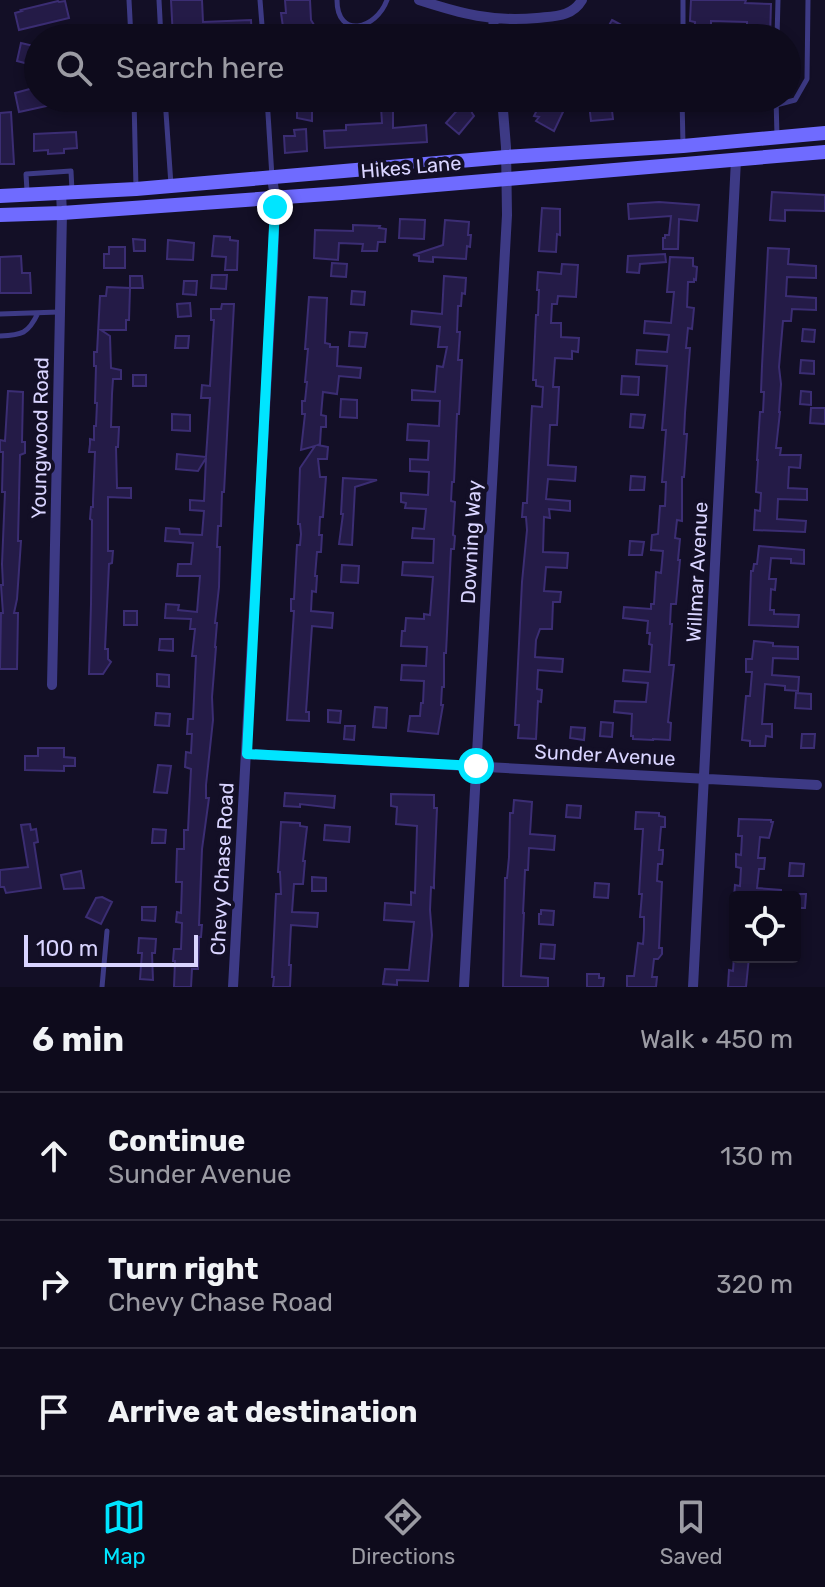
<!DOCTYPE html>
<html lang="en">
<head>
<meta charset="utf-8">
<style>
	body { margin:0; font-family:Rubik,sans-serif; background:#171425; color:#f1f3f6 }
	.controls { position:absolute; right:24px; bottom:24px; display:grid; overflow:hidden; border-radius:8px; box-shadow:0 4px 12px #0003 }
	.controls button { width:72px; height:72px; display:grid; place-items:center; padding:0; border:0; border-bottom:2px solid #2e2b3b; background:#0e0b1c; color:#f1f3f6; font:40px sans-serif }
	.scale { position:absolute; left:24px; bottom:20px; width:174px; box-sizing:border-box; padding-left:8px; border:4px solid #d9d4ff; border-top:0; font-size:22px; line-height:28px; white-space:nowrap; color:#d9d4ff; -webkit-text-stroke:6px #130f26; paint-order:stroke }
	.stop { position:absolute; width:24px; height:24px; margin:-18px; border:6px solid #00e5ff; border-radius:50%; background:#fff }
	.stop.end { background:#00e5ff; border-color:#fff; box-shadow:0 2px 8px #0008 }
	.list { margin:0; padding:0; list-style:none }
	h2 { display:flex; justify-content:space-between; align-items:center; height:104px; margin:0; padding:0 32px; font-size:34px }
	h2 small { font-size:26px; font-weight:400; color:#9b9ba3 }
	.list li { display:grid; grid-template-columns:52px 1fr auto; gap:24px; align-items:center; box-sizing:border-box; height:128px; padding:0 32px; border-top:2px solid #2e2b3b }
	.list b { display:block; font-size:30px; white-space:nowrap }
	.list p { margin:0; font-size:26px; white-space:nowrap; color:#9b9ba3 }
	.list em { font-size:26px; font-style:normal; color:#9b9ba3 }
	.icon { flex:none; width:44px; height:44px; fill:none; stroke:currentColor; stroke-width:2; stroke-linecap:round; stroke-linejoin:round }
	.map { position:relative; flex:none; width:825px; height:987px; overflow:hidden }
	.search { position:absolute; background:#0e0b1c; box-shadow:0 4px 12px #0003; left:24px; right:24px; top:24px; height:88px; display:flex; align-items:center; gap:20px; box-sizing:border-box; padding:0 28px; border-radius:44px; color:#9b9ba3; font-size:30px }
	.sheet { height:488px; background:#0e0b1c }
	nav { display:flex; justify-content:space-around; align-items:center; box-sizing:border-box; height:112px; border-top:2px solid #2e2b3b; background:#0e0b1c; font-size:22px; color:#9b9ba3 }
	nav a { display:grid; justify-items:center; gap:4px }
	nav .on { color:#00e5ff }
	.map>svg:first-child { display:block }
	.building { fill:#241b47; stroke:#3b2d73; stroke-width:2 }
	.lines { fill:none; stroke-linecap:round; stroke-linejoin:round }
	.lane { stroke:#3d3a85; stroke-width:5 }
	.street { stroke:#3d3a85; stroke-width:10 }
	.secondary { stroke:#6f6bff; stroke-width:14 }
	.route { stroke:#00e5ff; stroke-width:10 }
	.labels { text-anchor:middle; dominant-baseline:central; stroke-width:8; stroke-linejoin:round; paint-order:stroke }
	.street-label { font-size:20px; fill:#d9d4ff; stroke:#130f26 }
</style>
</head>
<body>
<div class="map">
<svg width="825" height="987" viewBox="0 0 825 987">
	<rect width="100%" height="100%" fill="#130f26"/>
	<path class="building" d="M171 0H202L203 22 251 20 252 38H173Z
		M285 0H310L311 20 322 38H302L299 34 292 38H268V36L283 27 281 13H286Z
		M691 0H746L745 3 771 4 770 38H747V22L711 21V38H694L695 22 690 21Z
		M58 1 59 2 65 1 69 18 19 30 15 13 22 11 21 10Z
		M612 20 627 28 622 38H602Z
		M21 43 38 47 36 66 17 61Z
		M37 87 38 98H65V102L19 112 15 93Z
		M228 98H257L258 109 229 111Z
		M460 98H470L472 113 474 116 459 134 446 123 461 106Z
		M543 98H563L557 109 563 112 554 131 536 121 539 117 534 116Z
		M621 98H658V105L622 108Z
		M716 98H767V108L716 107Z
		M611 102 613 119 591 121 589 104Z
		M381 107H393V128L426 125 427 142 325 148 324 131 346 130V125L382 123Z
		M312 109V121L297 118V110Z
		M11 112 14 164H0V113Z
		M306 129 307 151 285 153 284 136H295L294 130Z
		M76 132 77 148 64 149V153L48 154V150L34 151V134Z
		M772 192 825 195V211L785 210V221L770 220Z
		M659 202 699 205 697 221 679 219 678 249H663V238H665V235H669L671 216 629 219 628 204Z
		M542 208 560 209V235L557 234 556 252 539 251Z
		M400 219 425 220 424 239 399 238Z
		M445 220 469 222 468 235H471L470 247 467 246 466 259 433 257V262L419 261V256L413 255 443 245Z
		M353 225 380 226 379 228 386 229 385 242H378L377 251H362L363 244 339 243 338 260 314 258 315 230 353 231Z
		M214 236 230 237V240L238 241 237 270H225L226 257 212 256Z
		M133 239 145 240V251H134Z
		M168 240 194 243 193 260 167 259Z
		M109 247H125V268H104V254H109Z
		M768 248 789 249 788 264 816 266V278L787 277 786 296 816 298V310L792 309 791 321H783L779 367 781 384 779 412H780L776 448H781L780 455H801L800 468 789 467 788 488 807 489V500L778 499 777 519 806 521 805 532 754 530 755 510 760 511 761 493 756 492 758 460H757L760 412H763L764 392H761L762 366Z
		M665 254 666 262 640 264 639 273 627 272 628 256Z
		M21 256 22 273H30L31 293H0V257Z
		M670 257 693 258V266L697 267 696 280 694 279V282H688L687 307 694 308 692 329 688 328 686 348H690L685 413 684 434H687L684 477H682V521L677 520 675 538 680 539 678 560H680L676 604H671L670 624H672L669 665H674L668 722 671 723 670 740 653 739V740L633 739V736H631L632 714 614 712 615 701 646 702 648 683 623 681 624 670 650 672 652 645 649 644 650 633H647L648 621 623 618 624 607 651 609V604H654L656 572 661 573 663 551 651 550 652 535 658 534 660 506H665L666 482H662L666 430H662L667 366 636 364 637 350 667 352 669 335 644 333 645 321 671 323 674 292H667Z
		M332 263 347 264 346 277 331 276Z
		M562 264 578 265 576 297 558 296 557 304H552L551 323H561V337L579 338 578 352 572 351V359L555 358 553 387H559L557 425H550L548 465 576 467 575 481 548 479 546 499 570 501V511L549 509 550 518 544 517 543 552 568 553 567 568 546 567 544 591 561 592 560 602H553L552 629H540L536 640 535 657 563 659 562 672 538 670 537 689 542 690 541 702 538 701 536 739 518 738 519 725H515L522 582 527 530 526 517H522L523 503H527V501L532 406 542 407 543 387 536 386V380H533L536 315H538L539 290H537L538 272 561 274Z
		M212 275H227L226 289 211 288Z
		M130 276H142L143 288H130Z
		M444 276 466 278 465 294 462 293 461 306H458L457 332H460L458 360H462L459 414H457L454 482H452L451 501 455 502 453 535 455 536 454 549H451L446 653H444V687H442L441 705H443L438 734 408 731 410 716H420L421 703H423L424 681 401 680 402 665 426 666 427 647 401 646 402 631H405L406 618 424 619V614L430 615 433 577 402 575 403 562 433 563 434 539 412 538 413 528 424 529 426 509 405 508 406 503 401 502V493L428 495 429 472 410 471V459L428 460 429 441 407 440 408 424 439 426 440 401 412 400V390L435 392 437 366 443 367 447 347H438L440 327 411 324 412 311 442 314Z
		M184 281H197L196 295 183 294Z
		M107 287 130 288 129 320H126V330H101L110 336 111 368 121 370V379H113L112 394 111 427H119L118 447H116L117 488H131V498L108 497V551H113L112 563 109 564 105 649H108V659L111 662 103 674H89L91 604 92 520 90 519 91 507H93V501L95 452H89L90 444V439L94 440V426H96L97 403H95L96 366H94V352H97L100 296H106Z
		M352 291 365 292 364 305 351 304Z
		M309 297 327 298 325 343 330 344V347H338L337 366 361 368 360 378 339 376 337 394 323 392 321 415 326 416V427H321L320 444 318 445 328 447 327 459H318L320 477H326L323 517H320L319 535H322L321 552H317L315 576H317L316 592 312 591 311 611 333 613 332 628 312 626 306 712H309V721L287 720 294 611H291V599H294L297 545H300L301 534 300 524H298L300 468 315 446 301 450 305 414H302V401H305L307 382H305L308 349H305Z
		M190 303 191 316 178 317 177 304Z
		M222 304H234L224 492H222L221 526H218L217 547H220L219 587 215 623H217L215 647H216L212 697 213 720 206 785V798H209L202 849 199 925H202L201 937H199L198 969H192L191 987H174L175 961H173L174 949H181L182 923 176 922 177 912 181 913 182 882H176L177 849H184V830H188L191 769 185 767 186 752 191 753 192 734H187L188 719H193L196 656H192L195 629H190L191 619 165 618 166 604 179 605 178 610 197 612 200 576H177L178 564H191L193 543 165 541 166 528 179 529 180 534 202 535 204 511 190 510V500L204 501 206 458 198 471 176 469 177 454 206 457 210 398H201L202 385 210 386 214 320H211V309H221Z
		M803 329 815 330 814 342 802 341Z
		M350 332 367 333 365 347 349 346Z
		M176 336H189L188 348H175Z
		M801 360 814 361V374L800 373Z
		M133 375H146V386H133Z
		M622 376 639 377 638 395 621 394Z
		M8 391 23 392 22 442H25V453L20 455 18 541H21L17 599 14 613H18L17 669H0L1 613H3L1 585H3L2 564 5 492H2L3 452H0V440L5 441Z
		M801 391 811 392V405L800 404Z
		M341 399 357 400V418L340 417Z
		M811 408H825V424L810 423Z
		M172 414 190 415V431L172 430Z
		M631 414 645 415 643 428 630 427Z
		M631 476 645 477 644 490H630Z
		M343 478 377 480 355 487 352 545 339 544 343 514H341Z
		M630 541 644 542 642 555H629Z
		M759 546 804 550V564L791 563V559L771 558 769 579H776L775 590 771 589 770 610H774V614L799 615 798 627 749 625 751 571H753L754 564H757Z
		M342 565 359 566 358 583 341 582Z
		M124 611H137V625H124Z
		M160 639H173V651L159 650Z
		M754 641 773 643V646L798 647V659L773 658 772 675 799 677 798 691 785 690V686L765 684 762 724H772V737L766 736 765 746H750V741L742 740 746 696H750L752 672H746V659H752Z
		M157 674 169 675V687L157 686Z
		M796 693 811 694V709L795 708Z
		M375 707 387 708 386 728 373 727Z
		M328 710 341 711 340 723 328 722Z
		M156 713 170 714 169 726 155 725Z
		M601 722 613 723 612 737 600 736Z
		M345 726H355L354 740 344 739Z
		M571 727 585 728 584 740 570 738Z
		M802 734H815L814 748H801Z
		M38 748H64V757L75 758V766H64V771L25 770V756H38Z
		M158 765 171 766 167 793 154 792Z
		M285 793 335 796 334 808 300 804V807L284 806Z
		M391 794 434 795V808H437L434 880V888L431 887 430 910 432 935 428 981 397 980V985L383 984 385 969 409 970 414 922 384 920 385 903 411 905V892L415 893 417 826 396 824 397 807 391 806Z
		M514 800 532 802 530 834 555 836 554 850 529 848 528 870H525L524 893 523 913H524L521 976 548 978V987H503L505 878H507L509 857 510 813H513Z
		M567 805 581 806 580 818 566 817Z
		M636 812 659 813V816L665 817V827H661L659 850H663V855L662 864H658L657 881 662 882 659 948H662V954L658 959H654L652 977H657L656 987H627V976H634L638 943 643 944 644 930V917H640L642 894H639L643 829H635Z
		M739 819 771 820V822H773L769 838 760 837 758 858H765L764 869H759L757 888 781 890V897H734L735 885 740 886 741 868 736 867V854L741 855 742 836H738Z
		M281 822 300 823V826L307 827 303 861H305L303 884H294L292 912 318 913 317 927 291 925 289 965H291L290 987H273L274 977H272L276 894H281L280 872H278Z
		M30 824 31 830 36 829 38 842 34 843 41 888 6 893 4 887H0V870L28 867 21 825Z
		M325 825 350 827 349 842 324 840Z
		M153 829 166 830 165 843H152Z
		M790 863 804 864 803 876H789Z
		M81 871 84 888 64 889 61 875Z
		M312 877 326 878V891H312Z
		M595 883 609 884 608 898 594 897Z
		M795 894H806L805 908H795Z
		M102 897 112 902 101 924 86 917 96 898Z
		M142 907H156L155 921 142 920Z
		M541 910 554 911 553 925 539 924V914H541Z
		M139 938 156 939 155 953H152L153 980 140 979 142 953H138Z
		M541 944 555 945 554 959 540 958Z
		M734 957H749L746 987H728L729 970 733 971Z
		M587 974H599V978H604L603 987H587Z"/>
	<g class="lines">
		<path class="lane" d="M129 0 131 38
			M159 0 161 38
			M260 0 263 38
			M337 0C337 39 376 30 387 0
			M683 38V0
			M777 38 778 0
			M134 98 136 189
			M165 98 171 185
			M267 98 272 177
			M682 98 683 145
			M776 98 777 136
			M776 105 795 100 807 79 808 0
			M27 191 26 174 71 171 72 191
			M0 314 59 312
			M0 336C22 335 28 334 38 313
			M102 987 107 931"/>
		<path class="street" d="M419 0C462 14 492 22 537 18 555 16 572 17 582 0
			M493 19 495 38
			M52 685 60 312 62 213 61 193
			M247 754 817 785
			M233 987 273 263 275 198 272 177
			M464 987 507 215 506 147 502 98
			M693 987 736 160"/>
		<path class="secondary" d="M0 196 136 189 506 157 683 146 825 133
			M0 215 62 213 342 193 825 152"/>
	</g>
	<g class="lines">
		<path class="route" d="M275 207 247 754 476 766"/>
	</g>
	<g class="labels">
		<g class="street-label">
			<text transform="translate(411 167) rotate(-5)">Hikes Lane</text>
			<text transform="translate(40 438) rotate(-89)">Youngwood Road</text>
			<text transform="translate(471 542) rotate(-87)">Downing Way</text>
			<text transform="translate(697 572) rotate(-87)">Willmar Avenue</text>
			<text transform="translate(605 755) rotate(3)">Sunder Avenue</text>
			<text transform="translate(222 869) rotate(-87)">Chevy Chase Road</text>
		</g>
	</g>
</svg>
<div class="controls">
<button><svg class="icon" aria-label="locate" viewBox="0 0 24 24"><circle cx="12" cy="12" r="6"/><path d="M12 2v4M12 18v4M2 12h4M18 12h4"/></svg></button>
</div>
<div class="scale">100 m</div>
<div class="stop" style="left:476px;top:766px"></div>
<div class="stop end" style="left:275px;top:207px"></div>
<div class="search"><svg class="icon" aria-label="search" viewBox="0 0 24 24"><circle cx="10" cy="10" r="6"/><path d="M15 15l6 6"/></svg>Search here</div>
</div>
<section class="sheet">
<h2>6 min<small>Walk · 450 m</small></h2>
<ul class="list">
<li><svg class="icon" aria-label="ahead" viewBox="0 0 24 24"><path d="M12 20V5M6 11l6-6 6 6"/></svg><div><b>Continue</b><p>Sunder Avenue</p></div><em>130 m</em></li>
<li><svg class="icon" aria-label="right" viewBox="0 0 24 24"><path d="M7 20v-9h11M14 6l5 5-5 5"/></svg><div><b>Turn right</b><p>Chevy Chase Road</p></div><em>320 m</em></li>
<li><svg class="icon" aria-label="arrive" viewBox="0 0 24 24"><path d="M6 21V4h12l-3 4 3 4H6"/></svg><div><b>Arrive at destination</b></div></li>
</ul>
</section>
<nav>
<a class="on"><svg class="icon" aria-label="map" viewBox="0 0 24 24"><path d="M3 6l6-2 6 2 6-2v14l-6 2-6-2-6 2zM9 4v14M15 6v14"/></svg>Map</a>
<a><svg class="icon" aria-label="directions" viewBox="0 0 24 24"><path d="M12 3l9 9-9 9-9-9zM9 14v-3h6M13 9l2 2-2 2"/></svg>Directions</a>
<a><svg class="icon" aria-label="saved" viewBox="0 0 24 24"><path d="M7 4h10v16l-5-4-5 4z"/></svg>Saved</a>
</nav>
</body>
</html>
